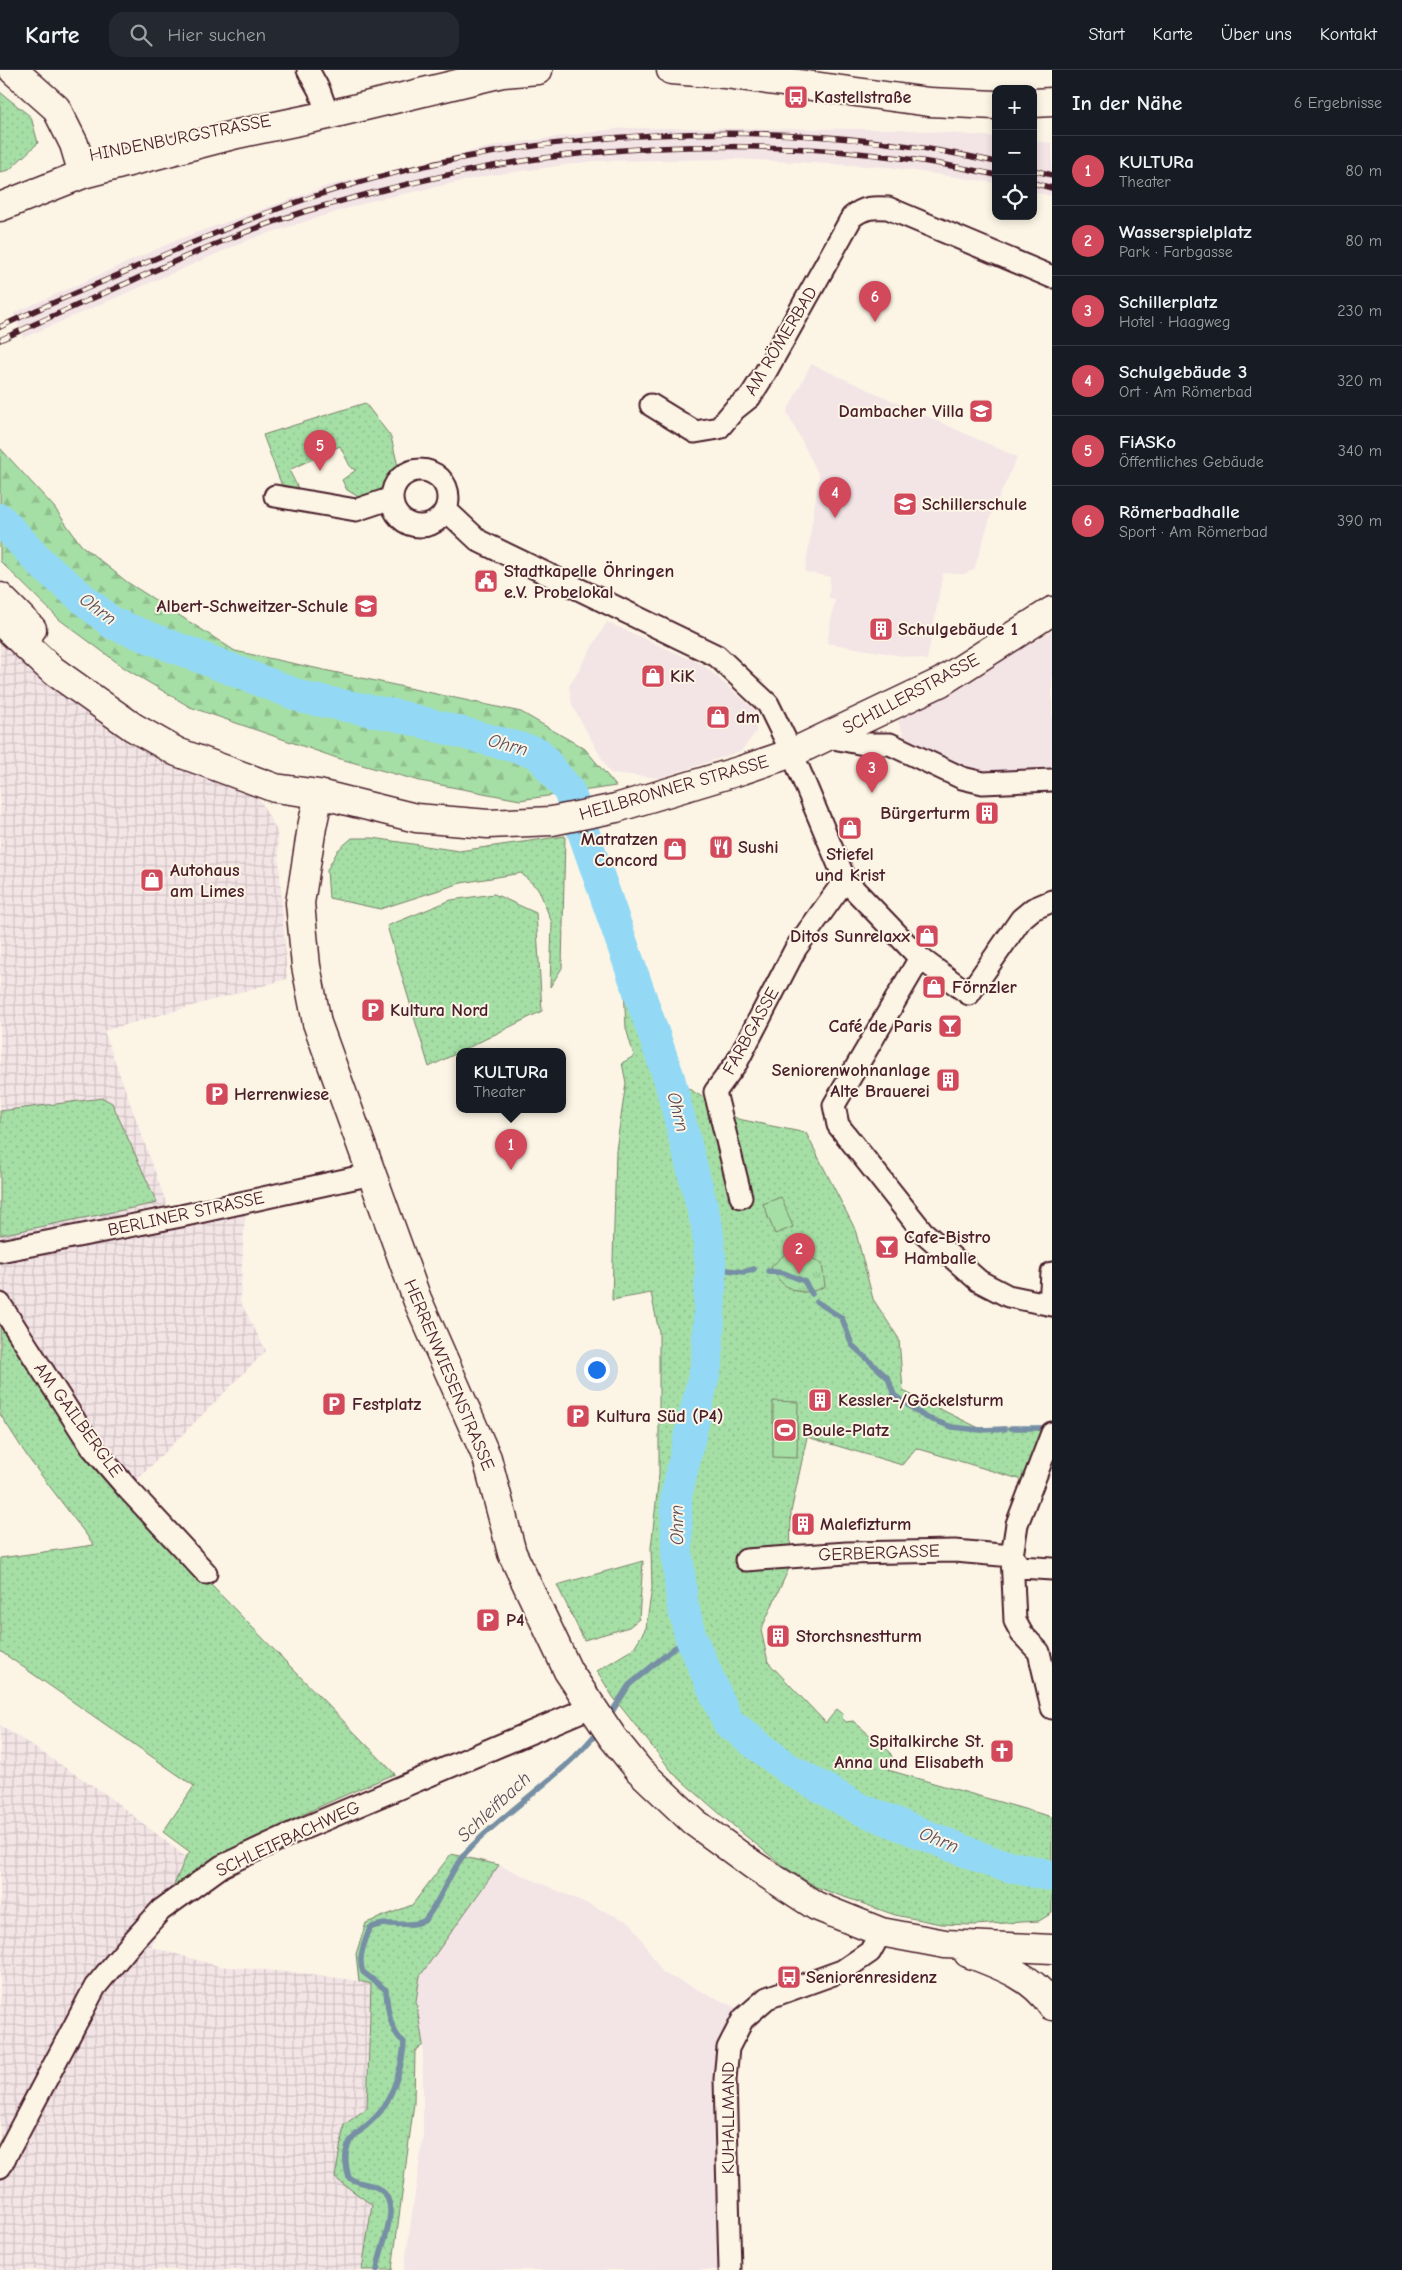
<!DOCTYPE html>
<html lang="de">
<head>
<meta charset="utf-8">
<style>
	body { margin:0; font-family:"Comic Neue",sans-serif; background:#242831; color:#f1f3f6 }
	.controls { position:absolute; right:15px; top:15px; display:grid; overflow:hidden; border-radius:10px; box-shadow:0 2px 8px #0003 }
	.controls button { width:45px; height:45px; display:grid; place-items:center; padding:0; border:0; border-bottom:1px solid #363941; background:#171b24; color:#f1f3f6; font:25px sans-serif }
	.you { position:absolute; left:596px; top:1299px; width:18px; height:18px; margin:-12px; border:4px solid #fff; border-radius:50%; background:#1a73e8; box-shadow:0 0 0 8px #1a73e833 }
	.badge { display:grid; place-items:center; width:32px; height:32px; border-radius:50%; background:#d1495b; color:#fff; font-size:16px; font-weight:700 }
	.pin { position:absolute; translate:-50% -41px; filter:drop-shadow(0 1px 2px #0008) }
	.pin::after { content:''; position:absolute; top:26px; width:18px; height:15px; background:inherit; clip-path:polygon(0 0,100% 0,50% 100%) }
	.popup { position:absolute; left:456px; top:978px; width:110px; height:65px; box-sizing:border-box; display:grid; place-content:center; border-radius:10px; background:#171b24; filter:drop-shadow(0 1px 4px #0005); font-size:16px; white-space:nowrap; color:#9ea1a6 }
	.popup b { font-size:19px; color:#f1f3f6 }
	.popup::after { content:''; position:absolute; left:50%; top:100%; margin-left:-10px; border:10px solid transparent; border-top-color:#171b24 }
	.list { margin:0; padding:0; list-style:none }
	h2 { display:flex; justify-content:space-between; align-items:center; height:65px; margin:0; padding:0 20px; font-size:21px }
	h2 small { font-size:16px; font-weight:400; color:#9ea1a6 }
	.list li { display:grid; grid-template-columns:32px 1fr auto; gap:15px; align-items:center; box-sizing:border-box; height:70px; padding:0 20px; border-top:1px solid #363941 }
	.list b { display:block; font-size:19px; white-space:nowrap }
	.list p { margin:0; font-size:16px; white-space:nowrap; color:#9ea1a6 }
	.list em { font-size:16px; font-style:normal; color:#9ea1a6 }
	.icon { flex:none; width:28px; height:28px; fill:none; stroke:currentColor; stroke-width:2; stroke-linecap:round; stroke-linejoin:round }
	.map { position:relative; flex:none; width:1052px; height:2200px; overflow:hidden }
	header { display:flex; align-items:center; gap:30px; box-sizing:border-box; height:70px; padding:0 25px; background:#171b24; border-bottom:1px solid #363941 }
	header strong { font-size:24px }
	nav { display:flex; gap:28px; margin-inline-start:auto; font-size:18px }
	.search { width:350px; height:45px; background:#242831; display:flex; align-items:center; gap:12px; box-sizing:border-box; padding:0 18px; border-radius:15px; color:#9ea1a6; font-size:19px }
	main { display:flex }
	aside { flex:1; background:#171b24 }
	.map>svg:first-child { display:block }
	.built { fill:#f3e4e6 }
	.industrial { fill:url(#industrial-grid) }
	.grass { fill:url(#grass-dots); stroke:#787f68 }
	.forest { fill:url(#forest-firs); stroke:#787f68 }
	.park { fill:url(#park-tufts); stroke:#787f68 }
	.pitch { fill:#a5dfa5; stroke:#787f68 }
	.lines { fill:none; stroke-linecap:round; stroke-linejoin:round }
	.stream { stroke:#768fa4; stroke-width:5.5 }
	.river { stroke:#93d9f5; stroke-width:32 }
	.street-casing { stroke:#4a1f2b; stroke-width:25 }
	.secondary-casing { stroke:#4a1f2b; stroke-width:31 }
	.street { stroke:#fcf5e5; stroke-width:21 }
	.secondary { stroke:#fcf5e5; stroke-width:28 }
	.rail-casing { stroke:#4a1f2b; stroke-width:5.5 }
	.rail { stroke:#fcf5e5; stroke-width:4; stroke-dasharray:11; stroke-linecap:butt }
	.labels { text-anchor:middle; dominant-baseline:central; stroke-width:4; stroke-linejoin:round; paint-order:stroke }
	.poi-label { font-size:18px; font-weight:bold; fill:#4a1f2b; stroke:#fcf5e5; text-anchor:start }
	.street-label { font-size:18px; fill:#4a1f2b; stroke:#fcf5e5 }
	.water-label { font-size:19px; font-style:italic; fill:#5c4e5e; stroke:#fcf5e5 }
</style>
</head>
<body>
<header>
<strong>Karte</strong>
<div class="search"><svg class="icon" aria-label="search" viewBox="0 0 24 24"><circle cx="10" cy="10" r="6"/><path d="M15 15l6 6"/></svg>Hier suchen</div>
<nav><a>Start</a><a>Karte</a><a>Über uns</a><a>Kontakt</a></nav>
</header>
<main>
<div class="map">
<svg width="1052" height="2200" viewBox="0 0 1052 2200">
	<defs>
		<pattern id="industrial-grid" width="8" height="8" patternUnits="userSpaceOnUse" patternTransform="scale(1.25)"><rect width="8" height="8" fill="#f3e4e6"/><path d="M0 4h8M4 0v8" fill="none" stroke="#d2c3c5"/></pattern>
		<pattern id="grass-dots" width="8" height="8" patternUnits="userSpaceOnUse" patternTransform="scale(1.25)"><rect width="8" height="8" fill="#a5dfa5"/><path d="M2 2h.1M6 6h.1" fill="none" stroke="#90bf8e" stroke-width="1.8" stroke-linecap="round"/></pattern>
		<pattern id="forest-firs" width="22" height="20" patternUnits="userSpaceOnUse" patternTransform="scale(1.25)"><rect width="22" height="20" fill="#a5dfa5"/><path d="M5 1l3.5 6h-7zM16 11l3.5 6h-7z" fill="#90bf8e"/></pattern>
		<pattern id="park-tufts" width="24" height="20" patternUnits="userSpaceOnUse" patternTransform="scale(1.25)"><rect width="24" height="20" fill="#a5dfa5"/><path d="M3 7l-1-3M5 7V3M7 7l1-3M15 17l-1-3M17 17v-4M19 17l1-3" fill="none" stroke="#90bf8e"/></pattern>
	</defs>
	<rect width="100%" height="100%" fill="#fcf5e5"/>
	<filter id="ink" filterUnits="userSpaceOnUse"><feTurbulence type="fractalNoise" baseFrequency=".02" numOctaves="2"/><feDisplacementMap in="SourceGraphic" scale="10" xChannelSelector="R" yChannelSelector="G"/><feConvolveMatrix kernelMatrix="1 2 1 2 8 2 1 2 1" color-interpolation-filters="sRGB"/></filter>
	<g filter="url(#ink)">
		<path class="built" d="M624 58 899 59 996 67V113L888 97 737 89 593 91 486 106 371 131 253 168 23 268 14 243 184 167 330 115 498 75Z
			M1033 71 1052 73V126L1033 122Z
			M811 294 1017 387 991 445 974 500 964 504 943 503 927 590 827 573 835 529 829 528 830 507 805 502 819 405 787 342Z
			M607 552 703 595 755 640 756 662 741 681 660 708 610 703 572 635 569 616Z
			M1052 561V701L963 703 907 673 898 651Z
			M499 1795 631 1853 663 1903 741 1940 722 1976V2200H404L423 2068V1975L416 1931 420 1906Z"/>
		<path class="industrial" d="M0 551 224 708 260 730 277 761 287 909 104 961 167 1135 0 1169Z
			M245 1141 240 1231 266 1281 128 1419 40 1291 0 1219V1191Z
			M0 1655 104 1723 186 1787 151 1877 218 1896 311 1904 371 1913 367 2038 344 2055 372 2135 362 2200H0Z"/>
		<path class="grass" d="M0 22 31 47 38 73 9 100 0 102Z
			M365 333 391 367 401 409 394 418 365 431 347 420 342 410 356 400 351 398 340 376 289 400 300 422 275 426 282 416 263 365Z
			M565 766 562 898 550 917 552 853 539 820 521 803 461 813 380 839 329 828 327 800 338 780 352 768H373L459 781Z
			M494 824 536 843 542 941 429 997 387 856 451 830Z
			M645 914 681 1014 738 1049 806 1063 855 1159 873 1229 899 1269 903 1321 979 1358 1052 1356 1042 1416 916 1378 902 1395 807 1367 791 1442 790 1496 761 1560 768 1592 826 1653 837 1639 843 1644 842 1648 846 1652 853 1651 890 1682 893 1690 888 1700 1052 1747V1843L1039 1851 973 1855 941 1854 895 1845 816 1817 782 1795 742 1763 674 1704 613 1627 597 1601 633 1579 646 1558 652 1518 651 1478 659 1405V1262L651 1223 612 1230 616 1080 626 1013 622 993 634 986 626 958 624 917Z
			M103 1028 112 1033 157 1133 0 1165V1041Z
			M0 1244 140 1442 395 1704C317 1736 242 1771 172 1819L186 1787 190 1782 163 1762 194 1716 0 1581V1488L94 1475 29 1389 0 1344Z
			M643 1491 639 1549 629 1557 584 1570 557 1515Z
			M451 1784 499 1795 420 1906 416 1931 423 1975 415 1981 414 2033 392 2200H362L372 2135 335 2108 344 2055 367 2038 371 1914 359 1911 356 1884 366 1853 412 1835Z"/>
		<path class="forest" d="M0 378 54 437 81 475 127 512 235 581 521 642 585 679 616 716 520 730 420 711 337 688 190 637 126 599 60 550 0 491Z"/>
		<path class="park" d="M787 1182H803L822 1194 825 1216C803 1229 781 1220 771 1197Z"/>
		<path class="pitch" d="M781 1127 793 1157 775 1164 763 1134Z
			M773 1331 798 1332 797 1388 773 1387Z"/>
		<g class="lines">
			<path class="stream" d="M711 1198 744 1202 754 1199
				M768 1201 784 1203 804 1211 812 1224
				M817 1232 842 1248 852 1275 888 1308 894 1325 925 1347 952 1357 980 1360 1005 1359
				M1011 1358H1050
				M608 1648 629 1615 674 1578 691 1568
				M377 2200C379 2178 404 2133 379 2119 370 2113 359 2114 349 2108 336 2063 364 2066 383 2038 395 2019 403 1994 404 1972 390 1963 387 1935 386 1920L363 1902C357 1888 365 1872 370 1858 387 1849 406 1859 424 1851 441 1832 449 1800 469 1779 510 1737 563 1706 599 1660"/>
			<path class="river" d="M0 449 43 495 112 553 305 628 399 646 538 683 569 721 669 1008 707 1156 711 1198 707 1292 676 1427 677 1482 682 1532 691 1568 728 1652 787 1698 858 1738 992 1792 1052 1806"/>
			<g class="street-casing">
				<path id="street" d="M308 0 319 20 328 45
					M651 335 695 362 719 358 735 339 750 327 764 305 852 147C864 137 874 137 888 138L1052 207
					M392 428a28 28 0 1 1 56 0a28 28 0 1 1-56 0Z
					M275 426 356 440 392 428
					M446 440 479 471 717 586 768 634 792 683 845 810 920 888 969 924 1021 849 1033 839 1052 831
					M828 667 864 674H890L962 708 983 713 1052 710
					M920 888 834 1035 838 1055 923 1162 979 1211 1008 1226 1052 1235
					M741 1127 715 1022 737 992 796 878 845 810
					M0 1181 181 1146 372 1104
					M0 1234 91 1376 128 1419 206 1503
					M1050 1234 1052 1203
					M1052 1363 1017 1454 1012 1486 1015 1551 1022 1564 1039 1582 1052 1638
					M1012 1486 1020 1497 1052 1499
					M746 1490 847 1483 955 1481 1012 1486
					M0 2097 95 1917 134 1870 161 1840 222 1796 295 1762 591 1637
					M730 2200 725 2009 728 1978 743 1949 767 1928 842 1901 870 1882 881 1862"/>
			</g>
			<g class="secondary-casing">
				<path id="secondary" d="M13 0 56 38 74 74 83 104
					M671 0 725 4 929 32 996 35
					M1033 33 1052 32
					M0 137 83 104 237 64 328 45 503 3 538 0
					M0 527 32 559
					M0 551 51 599 133 657 177 682 275 718 319 724 416 748 488 754 552 751 616 738 742 700 792 683 941 612 1052 541
					M319 724 312 757 300 833 306 896 317 953 417 1229 487 1388 512 1483 568 1601 613 1668 639 1700 694 1752 753 1795 816 1836 881 1862 945 1874 1052 1879
					M968 1883C999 1895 1033 1906 1052 1936"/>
			</g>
			<use href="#street" class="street"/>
			<use href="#secondary" class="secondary"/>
			<g class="rail-casing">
				<path id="rail" d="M1033 100 1052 105
					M1033 113 1052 118
					M0 257C39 238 79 222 118 205 183 176 248 148 315 126 524 57 781 44 996 92
					M0 270C42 250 85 232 127 213 190 184 254 156 320 137 402 114 493 92 578 84 714 70 863 75 996 105"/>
			</g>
			<use href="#rail" class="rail"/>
		</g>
	</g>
	<defs>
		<g id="bus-square" transform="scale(1.25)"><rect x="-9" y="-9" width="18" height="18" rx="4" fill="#d1495b" stroke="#fcf5e5"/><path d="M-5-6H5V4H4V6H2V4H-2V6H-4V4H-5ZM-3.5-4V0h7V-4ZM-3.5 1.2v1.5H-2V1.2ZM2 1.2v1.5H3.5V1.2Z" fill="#fff"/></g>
		<g id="school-square" transform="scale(1.25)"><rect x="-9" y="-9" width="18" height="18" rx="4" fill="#d1495b" stroke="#fcf5e5"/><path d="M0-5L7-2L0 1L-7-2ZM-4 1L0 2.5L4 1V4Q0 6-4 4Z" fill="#fff"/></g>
		<g id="civic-square" transform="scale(1.25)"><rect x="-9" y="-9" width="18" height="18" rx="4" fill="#d1495b" stroke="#fcf5e5"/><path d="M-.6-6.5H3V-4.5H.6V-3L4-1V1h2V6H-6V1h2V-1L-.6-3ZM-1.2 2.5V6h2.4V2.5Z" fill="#fff"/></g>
		<g id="building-square" transform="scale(1.25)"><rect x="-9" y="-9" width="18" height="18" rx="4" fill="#d1495b" stroke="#fcf5e5"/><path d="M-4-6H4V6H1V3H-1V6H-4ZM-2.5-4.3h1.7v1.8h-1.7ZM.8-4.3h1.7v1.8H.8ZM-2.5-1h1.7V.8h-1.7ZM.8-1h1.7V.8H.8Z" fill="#fff"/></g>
		<g id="shop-square" transform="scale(1.25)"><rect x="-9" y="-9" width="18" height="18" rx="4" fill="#d1495b" stroke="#fcf5e5"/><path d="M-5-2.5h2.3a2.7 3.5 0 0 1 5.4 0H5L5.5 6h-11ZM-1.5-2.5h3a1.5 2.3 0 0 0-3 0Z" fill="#fff"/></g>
		<g id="restaurant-square" transform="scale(1.25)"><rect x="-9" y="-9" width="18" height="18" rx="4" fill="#d1495b" stroke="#fcf5e5"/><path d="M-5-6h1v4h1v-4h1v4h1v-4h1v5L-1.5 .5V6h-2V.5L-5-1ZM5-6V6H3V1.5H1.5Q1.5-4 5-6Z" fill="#fff"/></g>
		<g id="parking-square" transform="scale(1.25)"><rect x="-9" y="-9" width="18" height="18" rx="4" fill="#d1495b" stroke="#fcf5e5"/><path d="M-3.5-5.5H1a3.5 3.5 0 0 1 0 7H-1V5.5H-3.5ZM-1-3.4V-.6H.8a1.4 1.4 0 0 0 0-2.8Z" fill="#fff"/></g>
		<g id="bar-square" transform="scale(1.25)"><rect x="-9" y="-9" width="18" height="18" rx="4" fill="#d1495b" stroke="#fcf5e5"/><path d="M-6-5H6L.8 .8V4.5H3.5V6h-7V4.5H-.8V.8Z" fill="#fff"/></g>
		<g id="stadium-square" transform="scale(1.25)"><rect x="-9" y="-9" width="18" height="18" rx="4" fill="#d1495b" stroke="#fcf5e5"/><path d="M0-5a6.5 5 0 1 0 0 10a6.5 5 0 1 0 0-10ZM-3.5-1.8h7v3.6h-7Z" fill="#fff"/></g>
		<g id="church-square" transform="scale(1.25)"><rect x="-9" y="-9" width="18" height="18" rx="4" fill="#d1495b" stroke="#fcf5e5"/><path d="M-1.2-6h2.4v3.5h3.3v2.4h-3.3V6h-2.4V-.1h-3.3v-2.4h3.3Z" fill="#fff"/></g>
	</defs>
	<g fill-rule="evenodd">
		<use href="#bus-square" x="796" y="27"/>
		<use href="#school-square" x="981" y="341"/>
		<use href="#school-square" x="905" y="434"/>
		<use href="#civic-square" x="486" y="511"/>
		<use href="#school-square" x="366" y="536"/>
		<use href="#building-square" x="881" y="559"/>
		<use href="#shop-square" x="653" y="606"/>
		<use href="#shop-square" x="718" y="647"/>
		<use href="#building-square" x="987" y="743"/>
		<use href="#shop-square" x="850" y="758"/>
		<use href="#restaurant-square" x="721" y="777"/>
		<use href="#shop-square" x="675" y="779"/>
		<use href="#shop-square" x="152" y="810"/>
		<use href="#shop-square" x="927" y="866"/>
		<use href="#shop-square" x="934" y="917"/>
		<use href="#parking-square" x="373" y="940"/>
		<use href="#bar-square" x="950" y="956"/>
		<use href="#building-square" x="948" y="1010"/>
		<use href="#parking-square" x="217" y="1024"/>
		<use href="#bar-square" x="887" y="1177"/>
		<use href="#building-square" x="820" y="1330"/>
		<use href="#parking-square" x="334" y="1334"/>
		<use href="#parking-square" x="578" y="1346"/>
		<use href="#stadium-square" x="785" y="1360"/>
		<use href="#building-square" x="803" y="1454"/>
		<use href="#parking-square" x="488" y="1550"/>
		<use href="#building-square" x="778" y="1566"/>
		<use href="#church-square" x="1002" y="1681"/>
		<use href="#bus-square" x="789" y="1907"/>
	</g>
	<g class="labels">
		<g class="poi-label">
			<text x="814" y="27">Kastellstraße</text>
			<text x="964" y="341" text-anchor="end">Dambacher Villa</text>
			<text x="922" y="434">Schillerschule</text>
			<text x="504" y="501">Stadtkapelle Öhringen<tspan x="504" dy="21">e.V. Probelokal</tspan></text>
			<text x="348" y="536" text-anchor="end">Albert-Schweitzer-Schule</text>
			<text x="898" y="559">Schulgebäude 1</text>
			<text x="670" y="606">KiK</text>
			<text x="736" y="647">dm</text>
			<text x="970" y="743" text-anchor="end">Bürgerturm</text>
			<text x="658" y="769" text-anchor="end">Matratzen<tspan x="658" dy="21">Concord</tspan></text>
			<text x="738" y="777">Sushi</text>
			<text x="850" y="784" text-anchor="middle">Stiefel<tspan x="850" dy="21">und Krist</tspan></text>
			<text x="170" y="800">Autohaus<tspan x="170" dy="21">am Limes</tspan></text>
			<text x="910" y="866" text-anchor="end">Ditos Sunrelaxx</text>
			<text x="952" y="917">Förnzler</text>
			<text x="390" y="940">Kultura Nord</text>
			<text x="932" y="956" text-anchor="end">Café de Paris</text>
			<text x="930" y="1000" text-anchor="end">Seniorenwohnanlage<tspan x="930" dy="21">Alte Brauerei</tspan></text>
			<text x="234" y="1024">Herrenwiese</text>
			<text x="904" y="1167">Cafe-Bistro<tspan x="904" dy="21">Hamballe</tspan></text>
			<text x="838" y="1330">Kessler-/Göckelsturm</text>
			<text x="352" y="1334">Festplatz</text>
			<text x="596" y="1346">Kultura Süd (P4)</text>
			<text x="802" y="1360">Boule-Platz</text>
			<text x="820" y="1454">Malefizturm</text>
			<text x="506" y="1550">P4</text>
			<text x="796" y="1566">Storchsnestturm</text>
			<text x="984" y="1671" text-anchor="end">Spitalkirche St.<tspan x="984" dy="21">Anna und Elisabeth</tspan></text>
			<text x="806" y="1907">Seniorenresidenz</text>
		</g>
		<g class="street-label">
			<text transform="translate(180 68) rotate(-11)">HINDENBURGSTRASSE</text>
			<text transform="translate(781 271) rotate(-59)">AM RÖMERBAD</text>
			<text transform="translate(911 624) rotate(-28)">SCHILLERSTRASSE</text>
			<text transform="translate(674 718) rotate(-16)">HEILBRONNER STRASSE</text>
			<text transform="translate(751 961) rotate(-61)">FARBGASSE</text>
			<text transform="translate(186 1144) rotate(-12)">BERLINER STRASSE</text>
			<text transform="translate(449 1305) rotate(67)">HERRENWIESENSTRASSE</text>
			<text transform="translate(78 1350) rotate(54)">AM GAILBERGLE</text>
			<text transform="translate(879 1483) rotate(-2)">GERBERGASSE</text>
			<text transform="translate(288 1769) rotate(-25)">SCHLEIFBACHWEG</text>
			<text transform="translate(728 2048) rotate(-90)">KUHALLMAND</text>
		</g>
		<g class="water-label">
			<text transform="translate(98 539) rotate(37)">Ohrn</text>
			<text transform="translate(508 675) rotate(15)">Ohrn</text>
			<text transform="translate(678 1042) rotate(76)">Ohrn</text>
			<text transform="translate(677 1455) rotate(-91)">Ohrn</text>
			<text transform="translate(494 1737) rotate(-43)">Schleifbach</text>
			<text transform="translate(939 1770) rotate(22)">Ohrn</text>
		</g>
	</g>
</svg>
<div class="controls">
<button>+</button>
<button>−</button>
<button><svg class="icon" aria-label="locate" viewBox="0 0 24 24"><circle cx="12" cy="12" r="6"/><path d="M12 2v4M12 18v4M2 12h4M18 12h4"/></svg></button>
</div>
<div class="you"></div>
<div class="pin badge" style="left:511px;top:1100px">1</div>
<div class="popup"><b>KULTURa</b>Theater</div>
<div class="pin badge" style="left:799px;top:1204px">2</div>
<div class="pin badge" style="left:872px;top:723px">3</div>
<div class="pin badge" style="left:835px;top:448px">4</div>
<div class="pin badge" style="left:320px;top:401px">5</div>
<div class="pin badge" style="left:875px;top:252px">6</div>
</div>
<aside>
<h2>In der Nähe<small>6 Ergebnisse</small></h2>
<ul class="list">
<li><span class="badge">1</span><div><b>KULTURa</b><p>Theater</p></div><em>80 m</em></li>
<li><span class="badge">2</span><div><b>Wasserspielplatz</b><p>Park · Farbgasse</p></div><em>80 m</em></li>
<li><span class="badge">3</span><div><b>Schillerplatz</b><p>Hotel · Haagweg</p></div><em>230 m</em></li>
<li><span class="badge">4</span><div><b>Schulgebäude 3</b><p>Ort · Am Römerbad</p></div><em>320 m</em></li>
<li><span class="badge">5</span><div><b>FiASKo</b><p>Öffentliches Gebäude</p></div><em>340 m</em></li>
<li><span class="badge">6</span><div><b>Römerbadhalle</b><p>Sport · Am Römerbad</p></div><em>390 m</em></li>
</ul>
</aside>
</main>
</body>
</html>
